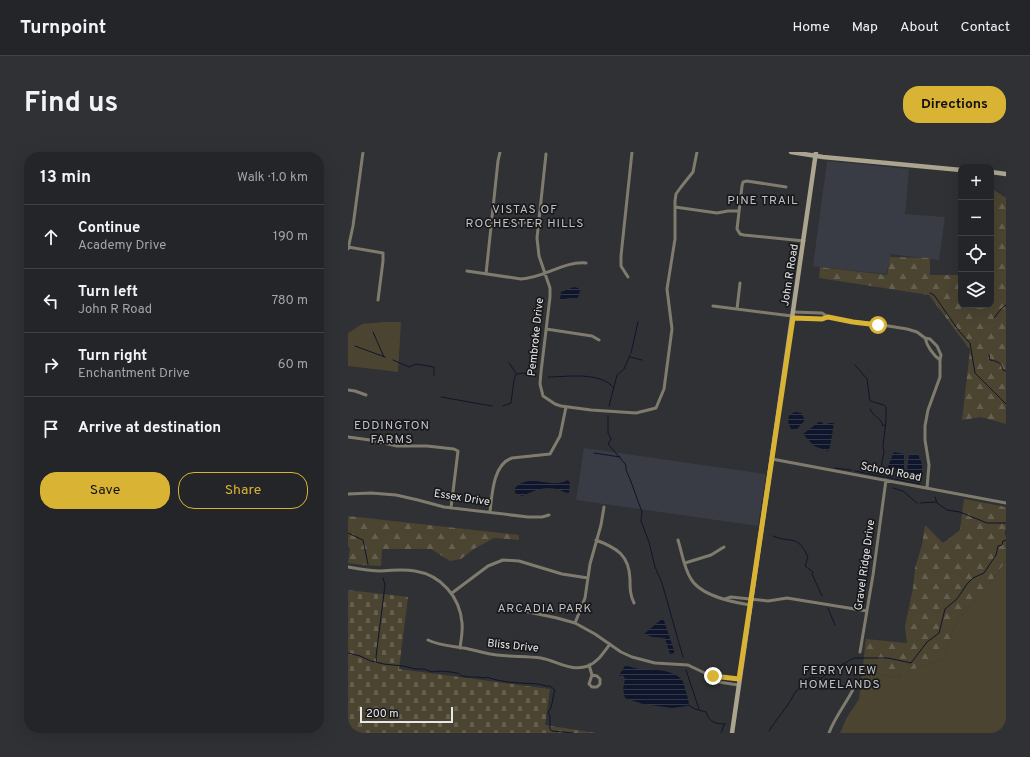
<!DOCTYPE html>
<html lang="en">
<head>
<meta charset="utf-8">
<style>
	body { margin:0; font-family:Overpass,sans-serif; background:#303134; color:#f1f3f6 }
	.controls { position:absolute; right:12px; top:12px; display:grid; overflow:hidden; border-radius:8px; box-shadow:0 4px 16px #0002 }
	.controls button { width:36px; height:36px; display:grid; place-items:center; padding:0; border:0; border-bottom:1px solid #414245; background:#242528; color:#f1f3f6; font:20px sans-serif }
	.scale { position:absolute; left:12px; bottom:10px; width:93px; box-sizing:border-box; padding-left:4px; border:2px solid #e7e8ea; border-top:0; font-size:11px; line-height:14px; white-space:nowrap; color:#e7e8ea; -webkit-text-stroke:3px #19191b; paint-order:stroke }
	.stop { position:absolute; width:12px; height:12px; margin:-9px; border:3px solid #d9b334; border-radius:50%; background:#fff }
	.stop.end { background:#d9b334; border-color:#fff; box-shadow:0 1px 4px #0008 }
	.list { margin:0; padding:0; list-style:none }
	h2 { display:flex; justify-content:space-between; align-items:center; height:52px; margin:0; padding:0 16px; font-size:17px }
	h2 small { font-size:13px; font-weight:400; color:#a3a5a8 }
	.list li { display:grid; grid-template-columns:26px 1fr auto; gap:12px; align-items:center; box-sizing:border-box; height:64px; padding:0 16px; border-top:1px solid #414245 }
	.list b { display:block; font-size:15px; white-space:nowrap }
	.list p { margin:0; font-size:13px; white-space:nowrap; color:#a3a5a8 }
	.list em { font-size:13px; font-style:normal; color:#a3a5a8 }
	.actions { display:flex; gap:8px; padding:12px 16px }
	.actions a { flex:1; padding:9px 0; border:1px solid #d9b334; border-radius:16px; text-align:center; font-size:14px; color:#d9b334 }
	.actions .main { background:#d9b334; color:#111 }
	.icon { flex:none; width:22px; height:22px; fill:none; stroke:currentColor; stroke-width:2; stroke-linecap:round; stroke-linejoin:round }
	.map { position:relative; flex:none; width:658px; height:581px; overflow:hidden; border-radius:16px }
	header { display:flex; align-items:center; gap:24px; box-sizing:border-box; height:56px; padding:0 20px; background:#242528; border-bottom:1px solid #414245 }
	header strong { font-size:19px }
	nav { display:flex; gap:22px; margin-inline-start:auto; font-size:14px }
	.intro { display:flex; align-items:center; justify-content:space-between; box-sizing:border-box; height:96px; padding:0 24px }
	h1 { margin:0; font-size:28px }
	.button { padding:10px 18px; border-radius:16px; background:#d9b334; color:#111; font-size:14px; font-weight:700 }
	main { display:flex; gap:24px; padding:0 24px }
	aside { flex:1; background:#242528; border-radius:16px; box-shadow:0 4px 16px #0002 }
	.map>svg:first-child { display:block }
	.built { fill:#393c44 }
	.green { fill:#4b4431 }
	.forest { fill:url(#forest-firs) }
	.cemetery { fill:url(#cemetery-stones) }
	.water { fill:url(#water-rules) }
	.lines { fill:none; stroke-linecap:round; stroke-linejoin:round }
	.stream { stroke:#0f152b; stroke-width:1 }
	.street { stroke:#7f7b6d; stroke-width:3 }
	.secondary { stroke:#aba48f; stroke-width:4.5 }
	.route { stroke:#d9b334; stroke-width:5 }
	.labels { text-anchor:middle; dominant-baseline:central; stroke-width:3.5; stroke-linejoin:round; paint-order:stroke }
	.street-label { font-size:11px; fill:#e7e8ea; stroke:#19191b }
	.neighbourhood-label { font-size:12px; letter-spacing:1px; fill:#bfc1c5; stroke:#19191b }
</style>
</head>
<body>
<header>
<strong>Turnpoint</strong>
<nav><a>Home</a><a>Map</a><a>About</a><a>Contact</a></nav>
</header>
<div class="intro"><h1>Find us</h1><a class="button">Directions</a></div>
<main>
<aside>
<h2>13 min<small>Walk · 1.0 km</small></h2>
<ul class="list">
<li><svg class="icon" aria-label="ahead" viewBox="0 0 24 24"><path d="M12 20V5M6 11l6-6 6 6"/></svg><div><b>Continue</b><p>Academy Drive</p></div><em>190 m</em></li>
<li><svg class="icon" aria-label="left" viewBox="0 0 24 24"><path d="M17 20v-9H6M10 6l-5 5 5 5"/></svg><div><b>Turn left</b><p>John R Road</p></div><em>780 m</em></li>
<li><svg class="icon" aria-label="right" viewBox="0 0 24 24"><path d="M7 20v-9h11M14 6l5 5-5 5"/></svg><div><b>Turn right</b><p>Enchantment Drive</p></div><em>60 m</em></li>
<li><svg class="icon" aria-label="arrive" viewBox="0 0 24 24"><path d="M6 21V4h12l-3 4 3 4H6"/></svg><div><b>Arrive at destination</b></div></li>
</ul>
<div class="actions"><a class="main">Save</a><a>Share</a></div>
</aside>
<div class="map">
<svg width="658" height="581" viewBox="0 0 658 581">
	<defs>
		<pattern id="forest-firs" width="22" height="20" patternUnits="userSpaceOnUse"><rect width="22" height="20" fill="#4b4431"/><path d="M5 1l3.5 6h-7zM16 11l3.5 6h-7z" fill="#655f4f"/></pattern>
		<pattern id="cemetery-stones" width="16" height="16" patternUnits="userSpaceOnUse"><rect width="16" height="16" fill="#4b4431"/><path d="M2 7V4a2 2 0 0 1 4 0v3zM10 15v-3a2 2 0 0 1 4 0v3z" fill="#655f4f"/></pattern>
		<pattern id="water-rules" width="6" height="5" patternUnits="userSpaceOnUse"><rect width="6" height="5" fill="#0f152b"/><path d="M0 2.5h6" fill="none" stroke="#32374a"/></pattern>
	</defs>
	<rect width="100%" height="100%" fill="#303135"/>
	<path class="built" d="M479 9 561 17 557 62 597 65 591 108 543 102 538 122 465 114Z
		M236 296 418 322 410 374 228 348Z"/>
	<path class="green" d="M36 170H53L50 220 0 214V181L14 172Z
		M658 408V581H492L498 567 511 547 515 513 521 518 547 526 568 516 595 508 606 475 621 454 647 425Z"/>
	<path class="forest" d="M643 36 658 46V272L633 265 614 268 622 198 581 143 471 126 472 115 539 123 542 105 582 106V123H613V153H643Z
		M616 347 658 355V408L647 425 621 454 606 475 595 508 568 516 547 526 521 518 515 513 518 487 559 491 557 474 565 436 567 416 574 393 577 373 595 391 612 378Z
		M0 364 171 383V388L146 386 126 397 113 407 102 409 83 397H34L33 414 14 413 0 411 2 396 0 395Z"/>
	<path class="cemetery" d="M0 438 60 445 51 517 202 537 197 573 248 581H0Z"/>
	<path class="water" d="M226 135 230 136 232 138 230 146H219L218 148H214L212 147 213 140Z
		M447 260 453 261 457 268 449 277H443L440 270 441 263Z
		M471 270H474L476 273 481 271H486L482 295 480 299 466 294 455 282Z
		M546 300 556 302V318L555 321 539 317Z
		M561 302H570L574 312V323L572 324 560 322 559 319Z
		M220 328 222 331 221 341C216 341 214 338 209 337 195 334 186 339 174 344L167 341V336C183 320 202 338 220 328Z
		M315 466 326 498V501L322 502 317 486 305 485 296 482Z
		M277 514C283 514 287 517 292 517 305 518 325 517 334 528 336 530 340 547 341 551L339 554 324 556 295 552 277 546 275 537 277 527 275 523 272 524 271 523Z"/>
	<g class="lines">
		<path class="stream" d="M582 141 586 143 611 179 622 191 627 221 658 252
			M646 166 653 157 658 153
			M25 180 36 205
			M7 194 37 205
			M283 201 290 170
			M641 203 642 208C649 209 654 211 655 218L658 219
			M282 205 294 208
			M45 208 61 215 68 212 86 215V223
			M161 211 168 221
			M507 213 519 227 522 249 536 253 538 255V269L535 294 536 300 534 310 533 320
			M169 222 175 221 183 223
			M200 225C220 225 252 219 266 236
			M93 245 144 254
			M155 254 163 251 166 228 168 222
			M261 254 269 223 276 217 282 203
			M522 257C526 266 532 264 535 274L537 273
			M260 264V281L263 287 260 292 278 313V318L282 327 294 360 293 369 301 390 307 415 314 431 335 505
			M246 301 272 305
			M487 316 503 318
			M507 319 572 332
			M545 336 555 339 569 351
			M587 345 589 351 599 358 612 360 639 371H658
			M572 351 588 350
			M658 379V383
			M0 381 15 388 20 412
			M425 384C443 392 449 381 460 405L457 414 465 420 464 422 474 444
			M480 456 487 473
			M0 501 12 504 23 509 36 512 55 514 68 517H76L84 520C90 518 103 520 109 521 111 521 112 523 114 524 120 526 130 524 136 526L139 525C154 531 174 531 190 532 194 532 197 535 202 534L207 538C204 545 205 556 200 560L202 564V577L204 579 225 581
			M29 510 28 505 37 433 35 426
			M338 518 351 557
			M340 553 347 557 358 560C361 570 367 572 378 572
			M421 579C428 567 439 556 445 544 448 537 458 532 462 525L474 526 484 518 506 506H540L563 511 579 490 591 481 597 457 609 447 619 432 625 426 636 421 648 403 650 394 654 393 655 389 658 388
			M373 581 376 573"/>
		<path class="street" d="M198 2 189 86 191 104 202 136V145L193 220 192 232 195 244 207 252 213 254 243 258 288 261 308 256 316 237 324 177 319 137 327 87V49L328 42 333 35 345 20 349 0
			M438 35 399 29 395 30 394 34 389 77 392 82 396 83 456 89
			M327 55 369 61 380 59H390
			M144 71 160 73 176 70 190 72
			M0 95 35 101V109L30 148
			M0 97 5 74 15 0
			M119 119 173 127C196 126 215 109 238 111
			M138 122 150 9 152 0
			M280 125 273 114V104L284 0
			M365 154 444 164
			M389 157 392 131
			M445 160 474 161 480 165 498 169 522 171 559 177 569 180 577 186 582 187 589 194 593 203 592 208V225L580 258 577 274V288L581 313 579 336
			M445 166 474 167 480 165
			M198 177 244 184 251 188
			M577 186C579 194 585 203 592 208
			M0 238 7 239 18 243
			M0 285 22 288 49 294H79L106 297 110 299 103 356
			M424 307 658 351
			M0 342 23 341 48 343 70 348 96 355 180 365H194L201 363
			M142 360C144 343 145 312 164 306L202 302 212 284 218 255
			M248 388C269 396 281 403 282 427 282 436 282 443 286 451
			M330 388C334 401 336 416 343 427 353 444 384 450 402 453
			M337 411 363 403 376 395
			M0 415C11 417 22 419 33 419 44 418 56 417 67 419 93 423 112 445 114 471 115 479 113 488 112 496
			M104 441 140 414 155 408 171 409 214 422 240 426
			M377 447 383 445 420 449 439 446 519 459
			M166 457 209 466 227 471 247 482 273 500 284 505 307 511 340 513 365 525 371 530 390 533
			M227 471 237 446 242 412 253 373 256 355
			M80 488C92 494 104 494 116 496 127 498 138 502 149 503 164 505 178 504 193 506 209 509 223 520 240 514 250 510 256 500 262 492
			M512 500 525 423 538 328
			M241 513 244 523 241 532 244 535H249L252 532V527L249 524 244 523
			M365 525 391 527
			M481 581C488 562 502 547 509 529"/>
		<path class="secondary" d="M443 0 475 5 613 18
			M643 20 658 22
			M384 581 468 0"/>
	</g>
	<g class="lines">
		<path class="route" d="M365 524 391 527 445 166 474 167 480 165 505 170 530 173"/>
	</g>
	<g class="labels">
		<g class="street-label">
			<text transform="translate(442 123) rotate(-81)">John R Road</text>
			<text transform="translate(188 185) rotate(-84)">Pembroke Drive</text>
			<text transform="translate(543 320) rotate(11)">School Road</text>
			<text transform="translate(114 346) rotate(9)">Essex Drive</text>
			<text transform="translate(517 413) rotate(-82)">Gravel Ridge Drive</text>
			<text transform="translate(165 494) rotate(6)">Bliss Drive</text>
		</g>
		<g class="neighbourhood-label">
			<text x="415" y="49">PINE TRAIL</text>
			<text x="177" y="58">VISTAS OF<tspan x="177" dy="14">ROCHESTER HILLS</tspan></text>
			<text x="44" y="274">EDDINGTON<tspan x="44" dy="14">FARMS</tspan></text>
			<text x="197" y="457">ARCADIA PARK</text>
			<text x="492" y="519">FERRYVIEW<tspan x="492" dy="14">HOMELANDS</tspan></text>
		</g>
	</g>
</svg>
<div class="controls">
<button>+</button>
<button>−</button>
<button><svg class="icon" aria-label="locate" viewBox="0 0 24 24"><circle cx="12" cy="12" r="6"/><path d="M12 2v4M12 18v4M2 12h4M18 12h4"/></svg></button>
<button><svg class="icon" aria-label="layers" viewBox="0 0 24 24"><path d="M12 4l9 5-9 5-9-5zM3 14l9 5 9-5"/></svg></button>
</div>
<div class="scale">200 m</div>
<div class="stop" style="left:530px;top:173px"></div>
<div class="stop end" style="left:365px;top:524px"></div>
</div>
</main>
</body>
</html>
